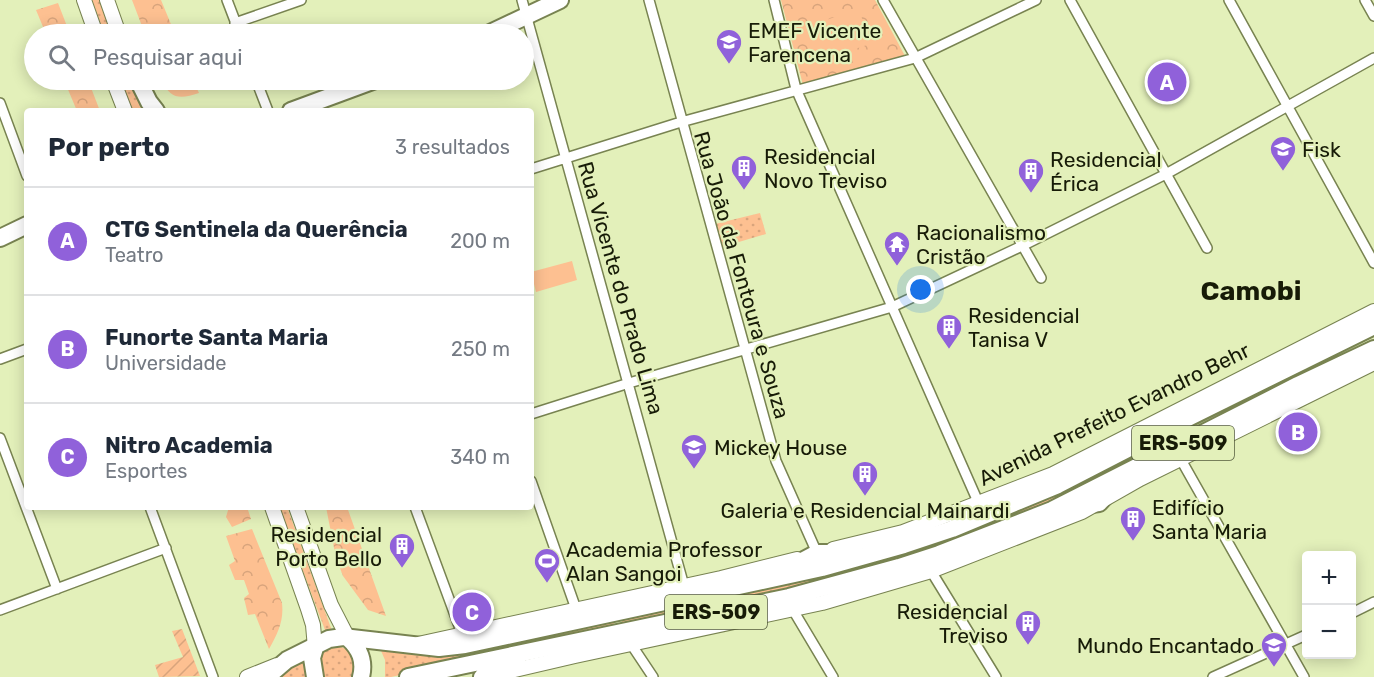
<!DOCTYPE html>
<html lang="pt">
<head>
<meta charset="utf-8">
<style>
	body { margin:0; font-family:Rubik,sans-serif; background:#f6f6f7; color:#1f2937 }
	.controls { position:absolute; right:18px; bottom:18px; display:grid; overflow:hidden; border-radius:6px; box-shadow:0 3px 15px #0003 }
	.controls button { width:54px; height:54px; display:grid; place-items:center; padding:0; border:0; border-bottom:2px solid #e0e1e3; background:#fff; color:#1f2937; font:30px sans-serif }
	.you { position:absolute; left:921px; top:290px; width:21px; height:21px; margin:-15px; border:4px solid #fff; border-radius:50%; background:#1a73e8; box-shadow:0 0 0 9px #1a73e833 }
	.badge { display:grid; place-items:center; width:39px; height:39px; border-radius:50%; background:#9061da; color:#fff; font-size:20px; font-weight:700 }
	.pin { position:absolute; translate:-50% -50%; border:3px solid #fff; box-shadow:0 2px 6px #0006 }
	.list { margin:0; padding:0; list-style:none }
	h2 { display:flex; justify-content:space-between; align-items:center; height:78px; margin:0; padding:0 24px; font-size:26px }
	h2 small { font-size:20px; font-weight:400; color:#747a83 }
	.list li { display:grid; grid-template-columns:39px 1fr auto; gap:18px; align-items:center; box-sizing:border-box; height:108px; padding:0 24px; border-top:2px solid #e0e1e3 }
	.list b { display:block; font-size:22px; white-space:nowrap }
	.list p { margin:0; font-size:20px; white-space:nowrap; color:#747a83 }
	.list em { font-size:20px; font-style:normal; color:#747a83 }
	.icon { flex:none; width:33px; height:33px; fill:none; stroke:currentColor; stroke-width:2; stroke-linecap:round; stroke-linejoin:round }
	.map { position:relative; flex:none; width:1374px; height:677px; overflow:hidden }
	.search { position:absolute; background:#fff; box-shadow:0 3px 15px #0003; left:24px; top:24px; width:510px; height:66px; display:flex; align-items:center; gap:15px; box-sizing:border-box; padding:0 21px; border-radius:33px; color:#747a83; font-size:22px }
	.panel { position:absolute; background:#fff; box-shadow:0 3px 15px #0003; left:24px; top:108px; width:510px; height:402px; border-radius:6px }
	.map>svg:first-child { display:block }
	.grass { fill:url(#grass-dots) }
	.park { fill:url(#park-crowns) }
	.garden { fill:url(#garden-furrows) }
	.pitch { fill:#fdc091 }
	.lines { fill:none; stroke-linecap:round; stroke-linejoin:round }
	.minor-casing { stroke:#788351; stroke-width:12 }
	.secondary-casing { stroke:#788351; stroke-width:16 }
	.trunk-casing { stroke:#788351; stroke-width:20 }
	.minor { stroke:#fff; stroke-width:9 }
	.secondary { stroke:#fff; stroke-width:14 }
	.trunk { stroke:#fff; stroke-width:16 }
	.labels { text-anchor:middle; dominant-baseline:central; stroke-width:4.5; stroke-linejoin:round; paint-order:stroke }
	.shield { fill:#e3f0ba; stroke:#545b3d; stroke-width:1.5 }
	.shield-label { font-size:20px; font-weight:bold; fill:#171b07 }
	.poi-label { font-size:21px; fill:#171b07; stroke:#e3f0ba; text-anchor:start }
	.street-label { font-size:21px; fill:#171b07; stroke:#e3f0ba }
	.district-label { font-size:27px; font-weight:bold; fill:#171b07; stroke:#e3f0ba }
</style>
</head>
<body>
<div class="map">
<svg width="1374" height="677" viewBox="0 0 1374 677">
	<defs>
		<pattern id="grass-dots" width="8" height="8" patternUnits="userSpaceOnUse" patternTransform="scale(1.5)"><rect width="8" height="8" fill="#fdc091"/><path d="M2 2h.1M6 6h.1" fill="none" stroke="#d8a47c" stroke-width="1.8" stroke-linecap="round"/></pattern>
		<pattern id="park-crowns" width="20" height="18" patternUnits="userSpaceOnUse" patternTransform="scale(1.5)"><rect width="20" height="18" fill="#fdc091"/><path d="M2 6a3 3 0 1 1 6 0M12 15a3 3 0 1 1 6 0" fill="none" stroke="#d8a47c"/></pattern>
		<pattern id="garden-furrows" width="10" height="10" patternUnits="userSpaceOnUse" patternTransform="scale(1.5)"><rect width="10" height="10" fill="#fdc091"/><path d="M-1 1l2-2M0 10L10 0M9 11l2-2" fill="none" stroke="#d8a47c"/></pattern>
	</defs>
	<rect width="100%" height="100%" fill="#e3f0ba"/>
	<path class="grass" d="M92 0H101L114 34H104Z
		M121 80H130L142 111H132Z
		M760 213 766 234 722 247 715 224Z
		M1179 428 1175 440 1061 499 979 533 843 577 623 626 621 618 680 606Z
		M279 507H287L331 628 330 631 325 630Z
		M613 620 615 628 391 677H385V660L378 644 416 654 434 655Z
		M337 646C357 650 357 659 354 677H320C312 662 322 649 337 646Z
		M305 658 307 677H276Z"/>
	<path class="park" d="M132 0H161L175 34H145Z
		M781 0H875L905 56 803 85Z
		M58 3 70 34H46L36 10Z
		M64 80H88L100 111H77Z
		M162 80H193L199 93C181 99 170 100 162 80Z
		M229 507H247L251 519 232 527 226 517Z
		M326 507H347L386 616 368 610 343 576 336 558Z
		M252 529 282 603C284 621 278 633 269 649L255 614 248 615 244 598 249 594 244 580H235L229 565 235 561 226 536Z"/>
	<path class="garden" d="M182 629 200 676 159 677 155 665 183 657 172 631Z"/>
	<path class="pitch" d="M859 9 870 44 813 63 802 28Z
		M572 261 577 280 536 292 531 272Z"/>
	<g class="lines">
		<g class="minor-casing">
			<path id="minor" d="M227 0 240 34
				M522 0 684 586
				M649 0 776 461 817 553
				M774 0 796 89 979 504
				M883 0 1041 278
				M1070 0 1207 248
				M1229 0 1374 263
				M1365 0 1374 16
				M235 23 301 0
				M256 80 268 111
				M0 103 27 176
				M531 169 681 122 915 58 1036 0
				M0 359 27 349
				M531 414 629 383 892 307 1024 245 1166 174 1374 58
				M0 438 57 589
				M1180 458 1304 677
				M531 481 576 609
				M150 507 213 677
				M415 507 462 634
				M931 571 996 677
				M0 610 166 548
				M793 610 833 677
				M1352 613 1374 602
				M631 644 653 677
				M1213 677 1306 635"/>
		</g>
		<g class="secondary-casing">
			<path id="secondary" d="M84 0 96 34
				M107 0 119 34
				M113 80 125 111
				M272 507 308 609 313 625 315 648
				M296 507 331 605 348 638
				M833 549 903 532 1053 474 1374 311
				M418 644 721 578 797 559
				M506 672 575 656 822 603 931 571 1082 512 1140 479 1374 363
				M247 677 277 665"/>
		</g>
		<g class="trunk-casing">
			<path id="trunk" d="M488 34 560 0
				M138 80 149 102 156 111
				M291 111 375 80
				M0 238 27 225
				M1068 507 1099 503 1119 481
				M785 570 817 553H855
				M348 638C360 649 365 661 361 677
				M267 677 287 660 329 639 343 637 439 648 465 645 822 568 904 545 952 529 1058 485 1190 417 1374 326
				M315 677 312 658 315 648
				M408 677 789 597 899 567 939 554 1052 510 1298 385 1374 349
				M482 677 517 662"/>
		</g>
		<use href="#minor" class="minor"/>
		<use href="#secondary" class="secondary"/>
		<use href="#trunk" class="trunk"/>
	</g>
	<defs>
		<g id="school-pin" transform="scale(1.35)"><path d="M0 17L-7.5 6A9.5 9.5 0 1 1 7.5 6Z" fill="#9061da" stroke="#e3f0ba"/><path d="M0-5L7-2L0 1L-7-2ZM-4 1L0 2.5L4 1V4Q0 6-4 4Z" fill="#fff"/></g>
		<g id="building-pin" transform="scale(1.35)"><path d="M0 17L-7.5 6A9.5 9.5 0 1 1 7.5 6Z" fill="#9061da" stroke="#e3f0ba"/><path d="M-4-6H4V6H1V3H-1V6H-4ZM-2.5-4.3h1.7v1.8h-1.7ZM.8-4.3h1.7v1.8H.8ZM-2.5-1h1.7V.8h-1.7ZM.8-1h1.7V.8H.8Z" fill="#fff"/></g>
		<g id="temple-pin" transform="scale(1.35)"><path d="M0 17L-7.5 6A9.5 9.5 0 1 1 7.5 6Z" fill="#9061da" stroke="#e3f0ba"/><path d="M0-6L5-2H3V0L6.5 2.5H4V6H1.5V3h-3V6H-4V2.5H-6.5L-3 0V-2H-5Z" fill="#fff"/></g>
		<g id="stadium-pin" transform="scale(1.35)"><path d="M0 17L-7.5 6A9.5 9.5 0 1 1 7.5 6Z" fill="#9061da" stroke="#e3f0ba"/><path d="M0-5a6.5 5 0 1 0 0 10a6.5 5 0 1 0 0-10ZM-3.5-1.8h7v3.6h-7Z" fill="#fff"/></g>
	</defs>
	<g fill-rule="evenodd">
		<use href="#school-pin" x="729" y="42"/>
		<use href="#school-pin" x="1283" y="149"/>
		<use href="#building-pin" x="744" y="168"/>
		<use href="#building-pin" x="1031" y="171"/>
		<use href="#temple-pin" x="897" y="244"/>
		<use href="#building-pin" x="949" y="327"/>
		<use href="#school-pin" x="694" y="447"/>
		<use href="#building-pin" x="865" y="474"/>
		<use href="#building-pin" x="1133" y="519"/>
		<use href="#building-pin" x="402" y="546"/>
		<use href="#stadium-pin" x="547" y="561"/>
		<use href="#building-pin" x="1028" y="623"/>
		<use href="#school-pin" x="1274" y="645"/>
	</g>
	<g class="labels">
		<g class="shield">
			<rect x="1132" y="426" width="102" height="34" rx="4.5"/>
			<rect x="665" y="595" width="102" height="34" rx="4.5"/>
		</g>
		<g class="shield-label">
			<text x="1183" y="443">ERS-509</text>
			<text x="716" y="612">ERS-509</text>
		</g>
		<g class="poi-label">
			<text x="748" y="30">EMEF Vicente<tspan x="748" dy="24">Farencena</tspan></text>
			<text x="1302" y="149">Fisk</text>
			<text x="764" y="156">Residencial<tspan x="764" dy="24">Novo Treviso</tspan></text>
			<text x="1050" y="159">Residencial<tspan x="1050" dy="24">Érica</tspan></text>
			<text x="916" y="232">Racionalismo<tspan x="916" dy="24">Cristão</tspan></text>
			<text x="968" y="315">Residencial<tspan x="968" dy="24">Tanisa V</tspan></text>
			<text x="714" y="447">Mickey House</text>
			<text x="1152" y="507">Edifício<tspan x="1152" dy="24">Santa Maria</tspan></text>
			<text x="865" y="510" text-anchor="middle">Galeria e Residencial Mainardi</text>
			<text x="382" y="534" text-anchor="end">Residencial<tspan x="382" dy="24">Porto Bello</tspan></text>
			<text x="566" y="549">Academia Professor<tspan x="566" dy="24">Alan Sangoi</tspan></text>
			<text x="1008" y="611" text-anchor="end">Residencial<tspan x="1008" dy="24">Treviso</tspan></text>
			<text x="1254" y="645" text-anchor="end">Mundo Encantado</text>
		</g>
		<g class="street-label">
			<text transform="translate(742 275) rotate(74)">Rua João da Fontoura e Souza</text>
			<text transform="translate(621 288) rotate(74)">Rua Vicente do Prado Lima</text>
			<text transform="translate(1114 414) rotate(-26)">Avenida Prefeito Evandro Behr</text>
		</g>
		<g class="district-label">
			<text x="1251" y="291">Camobi</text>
		</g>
	</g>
</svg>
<div class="controls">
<button>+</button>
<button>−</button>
</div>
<div class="you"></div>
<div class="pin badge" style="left:1167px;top:82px">A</div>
<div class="pin badge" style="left:1298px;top:432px">B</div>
<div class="pin badge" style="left:472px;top:612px">C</div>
<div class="search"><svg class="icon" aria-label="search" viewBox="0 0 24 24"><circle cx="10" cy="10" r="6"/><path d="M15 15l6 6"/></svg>Pesquisar aqui</div>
<section class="panel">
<h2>Por perto<small>3 resultados</small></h2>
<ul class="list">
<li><span class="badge">A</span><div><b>CTG Sentinela da Querência</b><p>Teatro</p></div><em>200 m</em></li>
<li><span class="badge">B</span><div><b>Funorte Santa Maria</b><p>Universidade</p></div><em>250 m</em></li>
<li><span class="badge">C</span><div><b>Nitro Academia</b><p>Esportes</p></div><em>340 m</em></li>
</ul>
</section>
</div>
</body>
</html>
